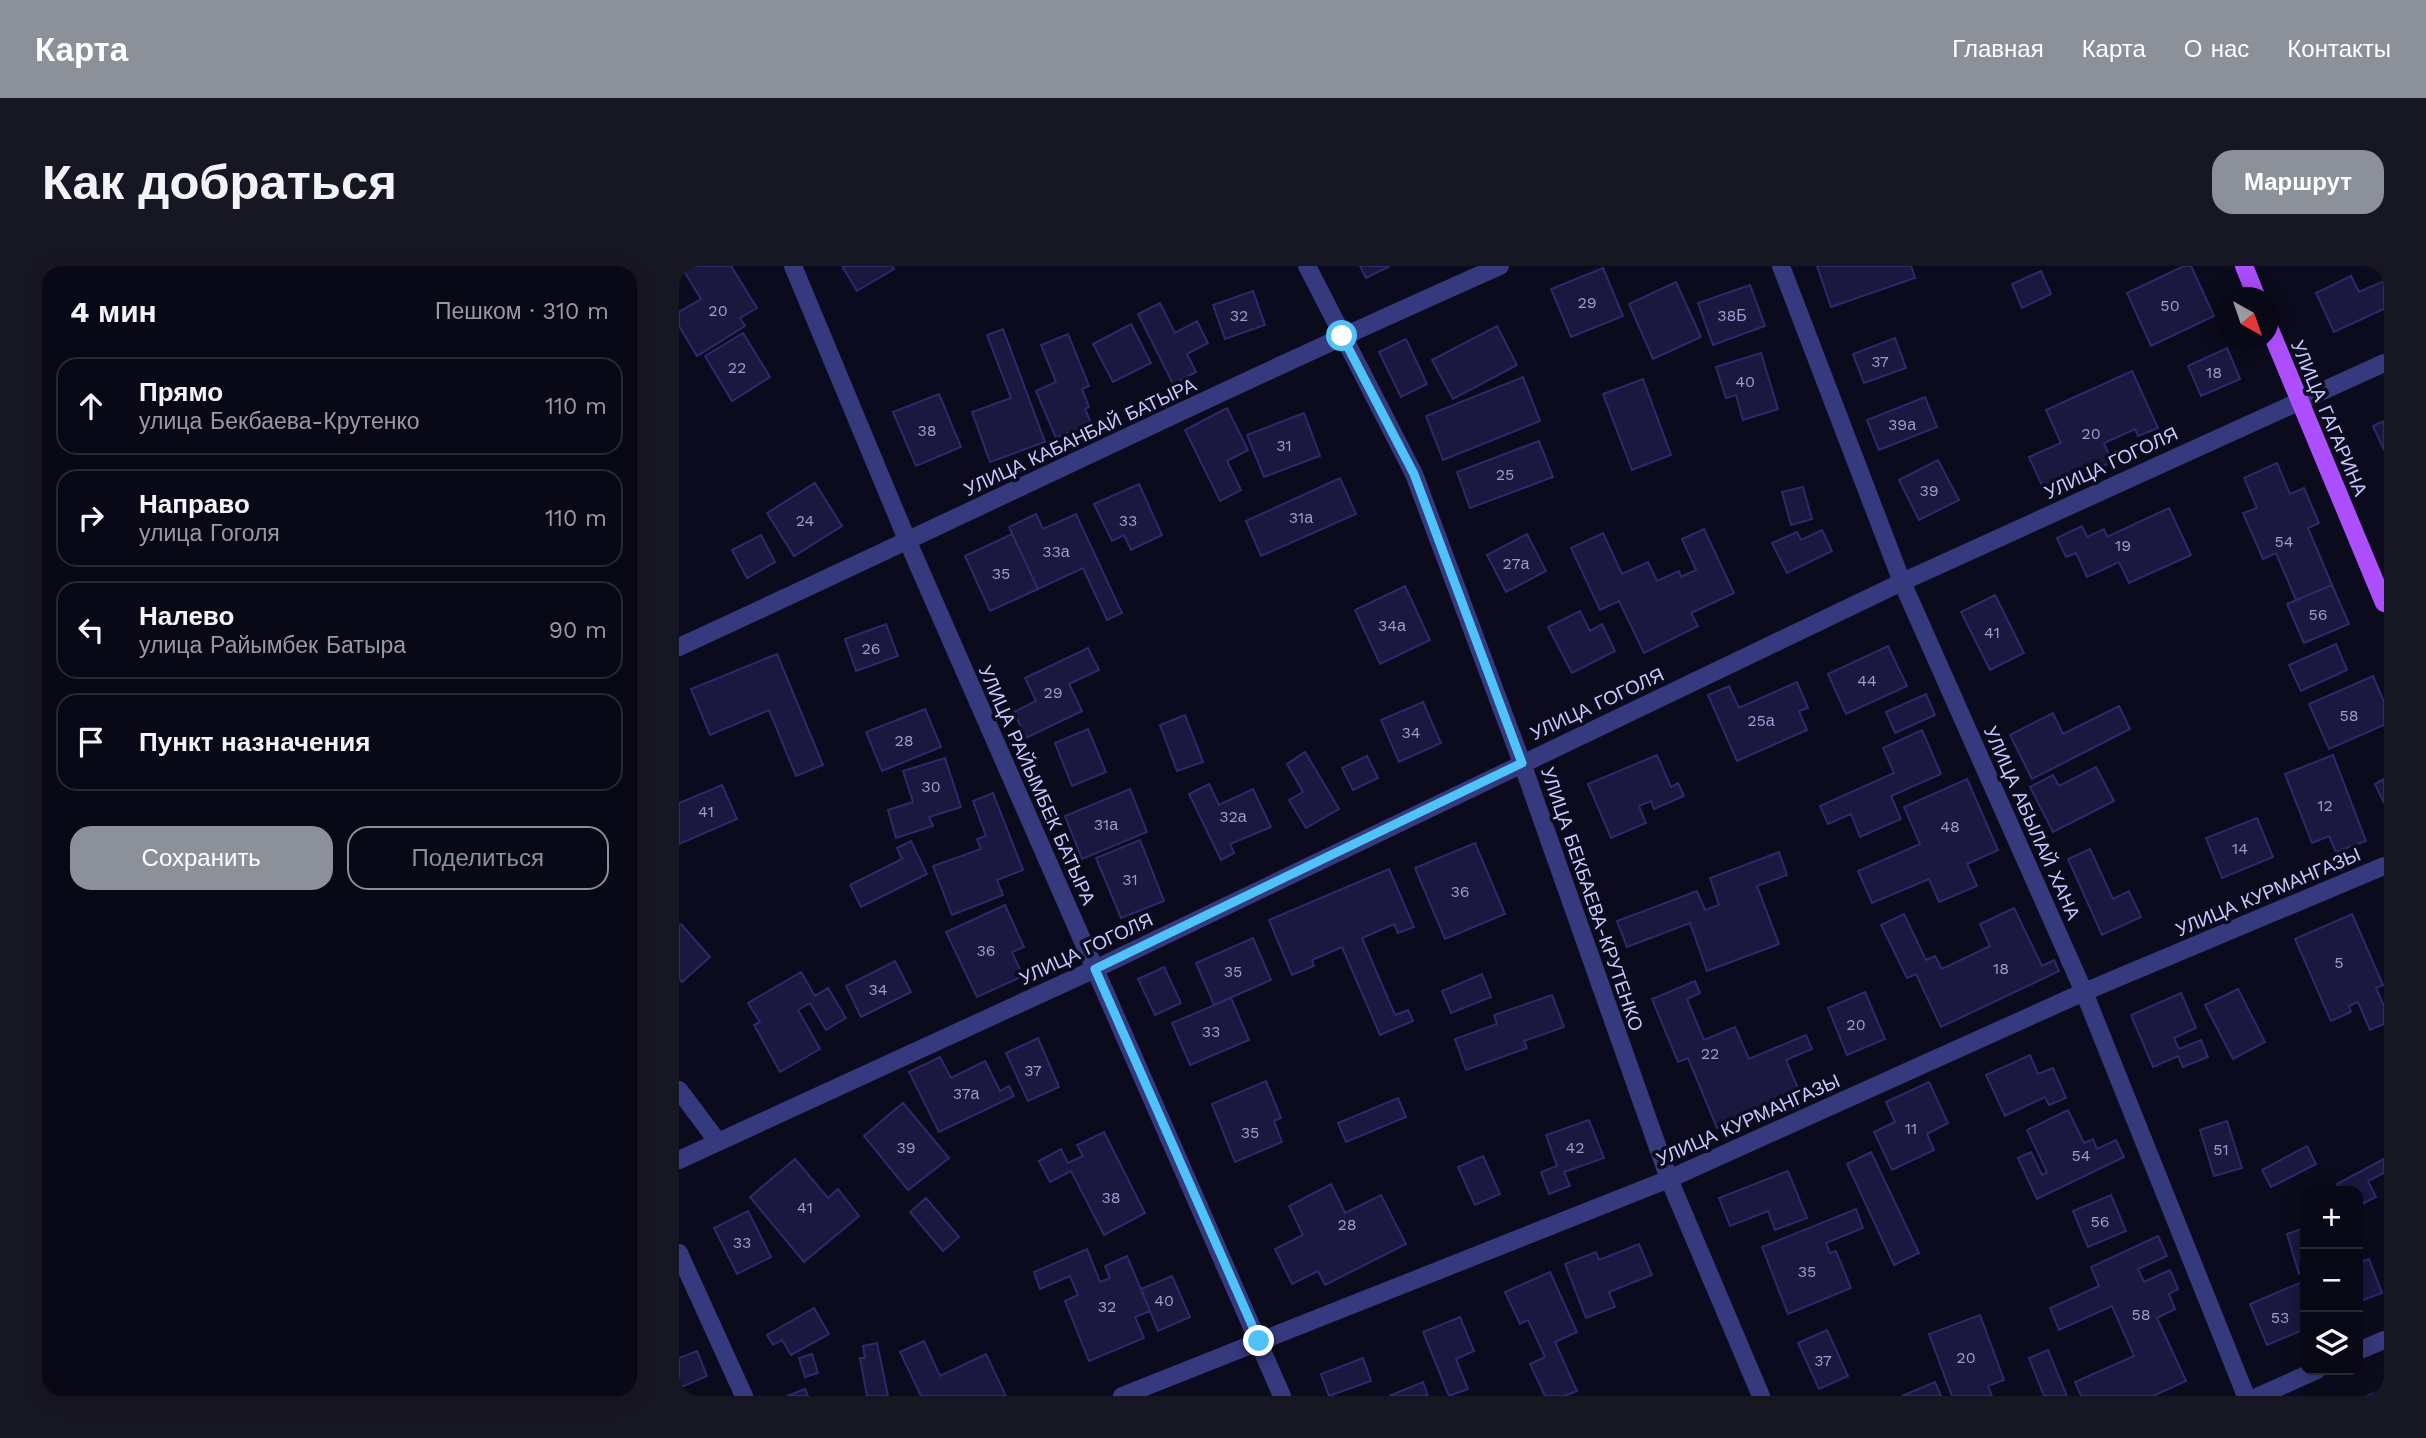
<!DOCTYPE html>
<html lang="ru">
<head>
<meta charset="utf-8">
<style>
	body { margin:0; font-family:"Work Sans",sans-serif; background:#171623; color:#f1f3f6 }
	.controls { position:absolute; right:21px; bottom:21px; display:grid; overflow:hidden; border-radius:14px; box-shadow:0 4px 18px #0003 }
	.controls button { width:63px; height:63px; display:grid; place-items:center; padding:0; border:0; border-bottom:2px solid #292935; background:#090816; color:#f1f3f6; font:35px sans-serif }
	.compass { position:absolute; left:1537px; top:21px; width:63px; height:63px; border-radius:50%; background:#090816; box-shadow:0 4px 18px #0003; rotate:140deg }
	.stop { position:absolute; width:21px; height:21px; margin:-16px; border:5px solid #4fc3f7; border-radius:50%; background:#fff }
	.stop.end { background:#4fc3f7; border-color:#fff; box-shadow:0 2px 7px #0008 }
	.list { margin:0; padding:0; list-style:none }
	h2 { display:flex; justify-content:space-between; align-items:center; height:91px; margin:0; padding:0 28px; font-size:30px }
	h2 small { font-size:23px; font-weight:400; color:#999aa1 }
	.list li { display:grid; grid-template-columns:46px 1fr auto; gap:21px; align-items:center; box-sizing:border-box; height:98px; margin:0 14px 14px; padding:0 14px; border:2px solid #292935; border-radius:21px }
	.list b { display:block; font-size:26px; white-space:nowrap }
	.list p { margin:0; font-size:23px; white-space:nowrap; color:#999aa1 }
	.list em { font-size:23px; font-style:normal; color:#999aa1 }
	.actions { display:flex; gap:14px; padding:21px 28px }
	.actions a { flex:1; padding:16px 0; border:2px solid #8c9099; border-radius:21px; text-align:center; font-size:24px; color:#8c9099 }
	.actions .main { background:#8c9099; color:#fff }
	.icon { flex:none; width:38px; height:38px; fill:none; stroke:currentColor; stroke-width:2; stroke-linecap:round; stroke-linejoin:round }
	.map { position:relative; flex:none; width:1705px; height:1130px; overflow:hidden; border-radius:21px }
	header { display:flex; align-items:center; gap:42px; box-sizing:border-box; height:98px; padding:0 35px; background:#8c9099; color:#fff }
	header strong { font-size:33px }
	nav { display:flex; gap:38px; margin-inline-start:auto; font-size:24px }
	.intro { display:flex; align-items:center; justify-content:space-between; box-sizing:border-box; height:168px; padding:0 42px }
	h1 { margin:0; font-size:49px }
	.button { padding:18px 32px; border-radius:21px; background:#8c9099; color:#fff; font-size:24px; font-weight:700 }
	main { display:flex; gap:42px; padding:0 42px }
	aside { flex:1; background:#090816; border-radius:21px; box-shadow:0 4px 18px #0003 }
	.map>svg:first-child { display:block }
	.building { fill:#1b173e; stroke:#2f286b; stroke-width:2 }
	.lines { fill:none; stroke-linecap:round; stroke-linejoin:round }
	.minor { stroke:#35397d; stroke-width:18 }
	.major { stroke:#ad4eff; stroke-width:18 }
	.route { stroke:#4fc3f7; stroke-width:9 }
	.labels { text-anchor:middle; dominant-baseline:central; stroke-width:7; stroke-linejoin:round; paint-order:stroke }
	.number-label { font-size:16px; fill:#9d9bcf }
	.street-label { font-size:19px; fill:#c8c7ff; stroke:#0c0b1d }
</style>
</head>
<body>
<header>
<strong>Карта</strong>
<nav><a>Главная</a><a>Карта</a><a>О нас</a><a>Контакты</a></nav>
</header>
<div class="intro"><h1>Как добраться</h1><a class="button">Маршрут</a></div>
<main>
<aside>
<h2>4 мин<small>Пешком · 310 m</small></h2>
<ul class="list">
<li><svg class="icon" aria-label="ahead" viewBox="0 0 24 24"><path d="M12 20V5M6 11l6-6 6 6"/></svg><div><b>Прямо</b><p>улица Бекбаева-Крутенко</p></div><em>110 m</em></li>
<li><svg class="icon" aria-label="right" viewBox="0 0 24 24"><path d="M7 20v-9h11M14 6l5 5-5 5"/></svg><div><b>Направо</b><p>улица Гоголя</p></div><em>110 m</em></li>
<li><svg class="icon" aria-label="left" viewBox="0 0 24 24"><path d="M17 20v-9H6M10 6l-5 5 5 5"/></svg><div><b>Налево</b><p>улица Райымбек Батыра</p></div><em>90 m</em></li>
<li><svg class="icon" aria-label="arrive" viewBox="0 0 24 24"><path d="M6 21V4h12l-3 4 3 4H6"/></svg><div><b>Пункт назначения</b></div></li>
</ul>
<div class="actions"><a class="main">Сохранить</a><a>Поделиться</a></div>
</aside>
<div class="map">
<svg width="1705" height="1130" viewBox="0 0 1705 1130">
	<rect width="100%" height="100%" fill="#0c0b1d"/>
	<path class="building" d="M5 0H52L78 42 61 52 66 60 18 90 0 60V46L22 33 3 2Z
		M163 0H213L215 3 178 25Z
		M681 0H711L687 12Z
		M1138 0H1232L1236 12 1152 41Z
		M1505 0H1512L1535 50 1472 80 1448 27Z
		M924 2 944 50 892 71 872 23Z
		M1362 5 1372 28 1343 42 1333 18Z
		M1672 10 1680 26 1705 15V43L1655 66 1637 27Z
		M997 16 1022 71 974 93 950 38Z
		M1071 19 1086 60 1034 79 1019 37Z
		M574 25 586 59 546 73 534 39Z
		M481 37 496 67 518 55 529 77 508 88 517 106 494 118 459 48Z
		M452 58 472 97 434 116 414 78Z
		M818 60 838 99 774 133 753 94Z
		M324 63 366 176 311 196 293 146 332 132 308 69Z
		M64 67 91 111 53 135 26 90Z
		M389 68 410 120 403 123 410 141 406 143 412 157 377 172 357 125 377 116 362 79Z
		M1216 72 1227 102 1185 117 1174 88Z
		M727 73 748 118 722 131 700 86Z
		M1548 82 1561 113 1522 130 1509 100Z
		M1082 87 1099 143 1064 154 1057 129 1047 132 1037 101Z
		M1453 105 1479 162 1459 170 1456 163 1425 177 1433 196 1366 226 1350 191 1382 177 1367 144Z
		M844 111 861 155 764 194 747 150Z
		M964 113 992 189 953 204 924 128Z
		M260 128 282 181 237 200 214 146Z
		M1246 131 1258 161 1200 184 1188 154Z
		M548 142 569 184 548 195 562 224 541 235 506 164Z
		M625 147 641 190 585 211 568 169Z
		M1705 155V184L1694 160Z
		M860 175 874 211 791 242 778 206Z
		M1259 194 1280 234 1240 254 1220 214Z
		M1598 197 1611 228 1625 222 1640 257 1629 262 1653 319 1617 334 1597 287 1584 293 1564 247 1578 242 1565 212Z
		M661 212 677 248 582 290 567 255Z
		M136 217 163 260 115 290 88 247Z
		M460 218 483 269 452 284 445 269 433 275 415 238Z
		M1124 221 1133 253 1112 259 1103 226Z
		M1490 242 1512 289 1450 317 1440 296 1408 311 1397 287 1387 291 1378 272 1403 260 1408 271 1425 263 1428 271Z
		M357 248 364 263 397 248 443 347 428 354 404 302 359 323 330 261Z
		M1025 263 1055 327 1012 347 1019 360 965 387 940 335 921 344 892 282 924 267 943 308 969 296 978 315 1000 305 1002 311 1017 304 1003 273Z
		M1143 264 1153 285 1108 307 1093 277 1118 266 1122 274Z
		M333 268 359 323 311 345 286 290Z
		M848 268 867 305 827 326 808 289Z
		M82 269 96 296 68 312 53 284Z
		M1653 319 1670 358 1625 377 1608 338Z
		M726 320 751 374 701 398 676 344Z
		M1316 329 1345 387 1311 404 1282 346Z
		M901 345 911 365 923 358 936 385 893 407 869 361Z
		M207 358 219 390 177 405 166 373Z
		M1657 378 1668 404 1622 425 1610 399Z
		M1209 380 1228 420 1167 448 1149 408Z
		M409 382 420 404 390 418 403 445 347 472 335 446 357 435 346 412Z
		M98 388 144 499 117 510 90 444 31 469 12 423Z
		M1694 410 1705 436V459L1650 483 1630 438Z
		M1118 416 1129 442 1120 445 1128 464 1058 495 1029 429 1050 420 1060 442Z
		M1247 428 1256 449 1216 467 1207 446Z
		M744 436 762 477 720 496 702 454Z
		M1440 440 1451 463 1353 513 1331 469 1374 447 1384 468Z
		M246 443 262 481 203 505 187 466Z
		M506 449 524 496 498 505 481 459Z
		M409 463 427 506 393 520 376 477Z
		M1243 464 1262 508 1212 530 1222 553 1181 571 1172 548 1149 558 1141 540 1215 507 1204 482Z
		M626 486 660 543 627 562 610 534 624 526 608 498Z
		M978 489 992 521 999 517 1005 530 975 543 972 535 960 540 967 557 932 572 909 518Z
		M1654 489 1687 575 1657 586 1650 570 1633 577 1606 508Z
		M688 490 699 512 674 524 663 502Z
		M266 492 282 541 250 551 254 560 217 572 209 544 234 536 224 505Z
		M1417 501 1435 535 1374 566 1351 521 1374 509 1380 520Z
		M1288 513 1319 584 1288 598 1298 620 1260 636 1250 613 1193 637 1179 605 1241 578 1225 541Z
		M1705 513V537L1696 518Z
		M530 518 540 539 574 523 592 561 551 578 555 587 542 594 510 528Z
		M43 519 58 553 0 578V537Z
		M451 523 468 566 403 593 386 550Z
		M314 527 344 604 318 614 324 629 273 649 254 600 302 583 298 573 307 570 294 535Z
		M1578 552 1594 591 1543 612 1527 572Z
		M461 574 485 635 442 652 417 592Z
		M232 575 248 608 182 641 171 619 223 593 218 582Z
		M796 577 826 648 766 673 736 602Z
		M1411 583 1434 633 1450 625 1462 651 1423 669 1389 593Z
		M1100 586 1108 609 1078 620 1100 678 1028 705 1011 657 948 681 938 655 1018 625 1026 644 1040 639 1031 612Z
		M710 603 735 661 719 667 715 658 683 672 716 749 729 744 734 755 701 769 663 681 633 694 635 700 613 709 590 654Z
		M326 639 345 681 333 686 344 710 298 731 267 666Z
		M1335 642 1363 700 1375 694 1380 705 1262 761 1237 708 1228 712 1202 659 1225 648 1247 694 1256 690 1263 703 1311 680 1301 658Z
		M1673 648 1704 719 1697 722 1705 740V758L1691 764 1679 736 1670 740 1672 746 1652 755 1616 673Z
		M2 658 31 691 3 716 0 712V659Z
		M574 672 592 714 535 739 517 697Z
		M216 695 232 726 182 751 167 720Z
		M485 701 502 737 476 749 459 713Z
		M122 706 136 730 149 722 167 752 147 764 131 737 119 744 141 783 101 806 75 759 81 756 69 737Z
		M803 708 812 731 772 747 763 725Z
		M1016 715 1021 727 1008 733 1025 774 1056 761 1070 793 1127 769 1133 783 1107 794 1121 827 1038 862 1009 792 999 796 973 733Z
		M1559 723 1586 776 1554 793 1526 739Z
		M1186 726 1206 773 1168 789 1149 742Z
		M1502 727 1517 762 1495 772 1500 783 1522 774 1529 791 1504 801 1499 790 1474 801 1452 749Z
		M873 729 885 761 845 775 848 782 787 804 776 773 818 758 815 749Z
		M552 732 570 774 511 799 493 757Z
		M359 772 380 821 349 835 327 787Z
		M1351 789 1359 808 1374 802 1387 832 1370 839 1366 831 1326 850 1307 809Z
		M261 791 272 812 306 795 321 825 330 820 335 830 260 866 230 806Z
		M587 815 602 852 595 855 603 876 556 896 533 838Z
		M1250 816 1269 857 1248 868 1255 884 1213 904 1195 866 1216 856 1207 836Z
		M719 832 727 851 667 876 659 857Z
		M224 837 270 892 229 924 185 870Z
		M1389 844 1405 877 1414 873 1418 883 1437 874 1445 891 1358 933 1339 892 1352 886 1363 909 1368 906 1348 864Z
		M910 854 925 892 885 906 891 920 870 928 862 906 878 900 867 869Z
		M1548 855 1563 902 1535 910 1521 864Z
		M425 866 466 947 425 969 392 905 371 916 360 895 382 883 389 897 404 890 398 879Z
		M1628 880 1637 898 1592 921 1583 904Z
		M1192 886 1240 987 1215 999 1168 898Z
		M804 890 821 928 796 939 779 901Z
		M116 893 149 932 159 923 180 950 125 996 71 931Z
		M1705 893V907L1689 915 1697 931 1679 940V925H1662L1658 918Z
		M1109 905 1128 952 1096 964 1089 945 1051 960 1040 932Z
		M652 918 666 947 702 929 727 978 646 1019 639 1005 613 1018 596 983 624 969 610 940Z
		M1432 929 1447 965 1409 981 1394 945Z
		M247 932 280 971 264 985 231 946Z
		M1177 943 1184 962 1147 977 1151 987 1157 985 1172 1022 1109 1048 1083 981Z
		M69 945 92 991 58 1008 35 962Z
		M1626 962V1006L1620 1008 1608 968Z
		M1479 970 1488 990 1459 1003 1465 1016 1491 1004 1499 1023 1490 1028 1496 1043 1478 1052 1507 1115 1474 1130H1402L1396 1116 1455 1090 1433 1040 1380 1064 1371 1042 1420 1020 1412 1001Z
		M960 978 973 1009 930 1026 936 1041 907 1052 886 998 917 986 920 994Z
		M408 983 421 1016 431 1012 426 1000 448 990 471 1045 456 1051 465 1072 410 1095 386 1035 399 1029 391 1010 361 1023 355 1006Z
		M1690 993 1703 1027 1679 1036V997Z
		M871 1006 898 1066 876 1076 898 1125 886 1130H866L851 1098 866 1091 849 1054 841 1058 826 1026Z
		M493 1010 511 1051 479 1065 462 1023Z
		M1623 1016 1626 1024V1063L1588 1079 1571 1038Z
		M135 1042 150 1068 112 1089 103 1074 94 1079 88 1069Z
		M1301 1049 1325 1114 1309 1120 1313 1130H1273L1250 1068Z
		M781 1051 795 1085 777 1093 789 1123 770 1130 744 1066Z
		M1148 1064 1169 1110 1140 1123 1119 1077Z
		M245 1075 261 1110 307 1088 327 1130H242L221 1086Z
		M198 1077 209 1130H188L181 1092H186L184 1080Z
		M1369 1084 1388 1130H1365L1350 1092Z
		M18 1085 28 1110 0 1122V1092Z
		M133 1088 139 1107 126 1111 120 1092Z
		M684 1092 692 1115 650 1130 642 1108Z
		M744 1116 749 1130H710Z
		M1256 1116 1262 1130H1223Z
		M126 1123 129 1130H108Z
		M1705 1123V1130H1688Z"/>
	<g class="lines">
		<path class="minor" d="M114 0 229 276 603 1130
			M628 0 735 208 843 497 990 913 1082 1130
			M1102 0 1223 316 1405 726 1567 1130
			M0 381C274 255 545 122 821 0
			M0 824 39 876
			M0 894 416 703 1223 316 1705 97
			M0 987 65 1130
			M1679 1085 1705 1074
			M443 1130 990 913 1405 726 1705 600
			M1580 1130 1638 1104"/>
		<path class="major" d="M1565 0 1578 32
			M1590 61 1705 337"/>
	</g>
	<g class="lines">
		<path class="route" d="M580 1075 416 703 843 497 735 208 663 70"/>
	</g>
	<g class="labels">
		<g class="number-label">
			<text x="908" y="36">29</text>
			<text x="1491" y="39">50</text>
			<text x="39" y="44">20</text>
			<text x="560" y="49">32</text>
			<text x="1053" y="49">38Б</text>
			<text x="1201" y="95">37</text>
			<text x="58" y="101">22</text>
			<text x="1535" y="106">18</text>
			<text x="1066" y="115">40</text>
			<text x="1223" y="158">39а</text>
			<text x="248" y="164">38</text>
			<text x="1412" y="167">20</text>
			<text x="605" y="179">31</text>
			<text x="826" y="208">25</text>
			<text x="1250" y="224">39</text>
			<text x="622" y="251">31а</text>
			<text x="126" y="254">24</text>
			<text x="449" y="254">33</text>
			<text x="1605" y="275">54</text>
			<text x="1444" y="279">19</text>
			<text x="377" y="285">33а</text>
			<text x="837" y="297">27а</text>
			<text x="322" y="307">35</text>
			<text x="1639" y="348">56</text>
			<text x="713" y="359">34а</text>
			<text x="1313" y="366">41</text>
			<text x="192" y="382">26</text>
			<text x="1188" y="414">44</text>
			<text x="374" y="426">29</text>
			<text x="1670" y="449">58</text>
			<text x="1082" y="454">25а</text>
			<text x="732" y="466">34</text>
			<text x="225" y="474">28</text>
			<text x="252" y="520">30</text>
			<text x="1646" y="539">12</text>
			<text x="27" y="545">41</text>
			<text x="554" y="550">32а</text>
			<text x="427" y="558">31а</text>
			<text x="1271" y="560">48</text>
			<text x="1561" y="582">14</text>
			<text x="451" y="613">31</text>
			<text x="781" y="625">36</text>
			<text x="307" y="684">36</text>
			<text x="1660" y="696">5</text>
			<text x="1322" y="702">18</text>
			<text x="554" y="705">35</text>
			<text x="199" y="723">34</text>
			<text x="1177" y="758">20</text>
			<text x="532" y="765">33</text>
			<text x="1031" y="787">22</text>
			<text x="354" y="804">37</text>
			<text x="287" y="827">37а</text>
			<text x="1232" y="862">11</text>
			<text x="571" y="866">35</text>
			<text x="227" y="881">39</text>
			<text x="896" y="881">42</text>
			<text x="1542" y="883">51</text>
			<text x="1402" y="889">54</text>
			<text x="432" y="931">38</text>
			<text x="126" y="941">41</text>
			<text x="1421" y="955">56</text>
			<text x="668" y="958">28</text>
			<text x="63" y="976">33</text>
			<text x="1128" y="1005">35</text>
			<text x="485" y="1034">40</text>
			<text x="428" y="1040">32</text>
			<text x="1462" y="1048">58</text>
			<text x="1601" y="1051">53</text>
			<text x="1287" y="1091">20</text>
			<text x="1144" y="1094">37</text>
		</g>
		<g class="street-label">
			<text transform="translate(1650 152) rotate(67)">УЛИЦА ГАГАРИНА</text>
			<text transform="translate(401 171) rotate(-25)">УЛИЦА КАБАНБАЙ БАТЫРА</text>
			<text transform="translate(1432 197) rotate(-25)">УЛИЦА ГОГОЛЯ</text>
			<text transform="translate(918 438) rotate(-25)">УЛИЦА ГОГОЛЯ</text>
			<text transform="translate(358 519) rotate(66)">УЛИЦА РАЙЫМБЕК БАТЫРА</text>
			<text transform="translate(1353 557) rotate(66)">УЛИЦА АБЫЛАЙ ХАНА</text>
			<text transform="translate(1589 626) rotate(-23)">УЛИЦА КУРМАНГАЗЫ</text>
			<text transform="translate(913 633) rotate(71)">УЛИЦА БЕКБАЕВА-КРУТЕНКО</text>
			<text transform="translate(407 683) rotate(-25)">УЛИЦА ГОГОЛЯ</text>
			<text transform="translate(1069 854) rotate(-24)">УЛИЦА КУРМАНГАЗЫ</text>
		</g>
	</g>
</svg>
<div class="controls">
<button>+</button>
<button>−</button>
<button><svg class="icon" aria-label="layers" viewBox="0 0 24 24"><path d="M12 4l9 5-9 5-9-5zM3 14l9 5 9-5"/></svg></button>
</div>
<svg class="compass" viewBox="-18 -18 36 36"><path d="M0-13l5 13h-10z" fill="#e53935"/><path d="M0 13l5-13h-10z" fill="#999aa1"/></svg>
<div class="stop" style="left:663px;top:70px"></div>
<div class="stop end" style="left:580px;top:1075px"></div>
</div>
</main>
</body>
</html>
